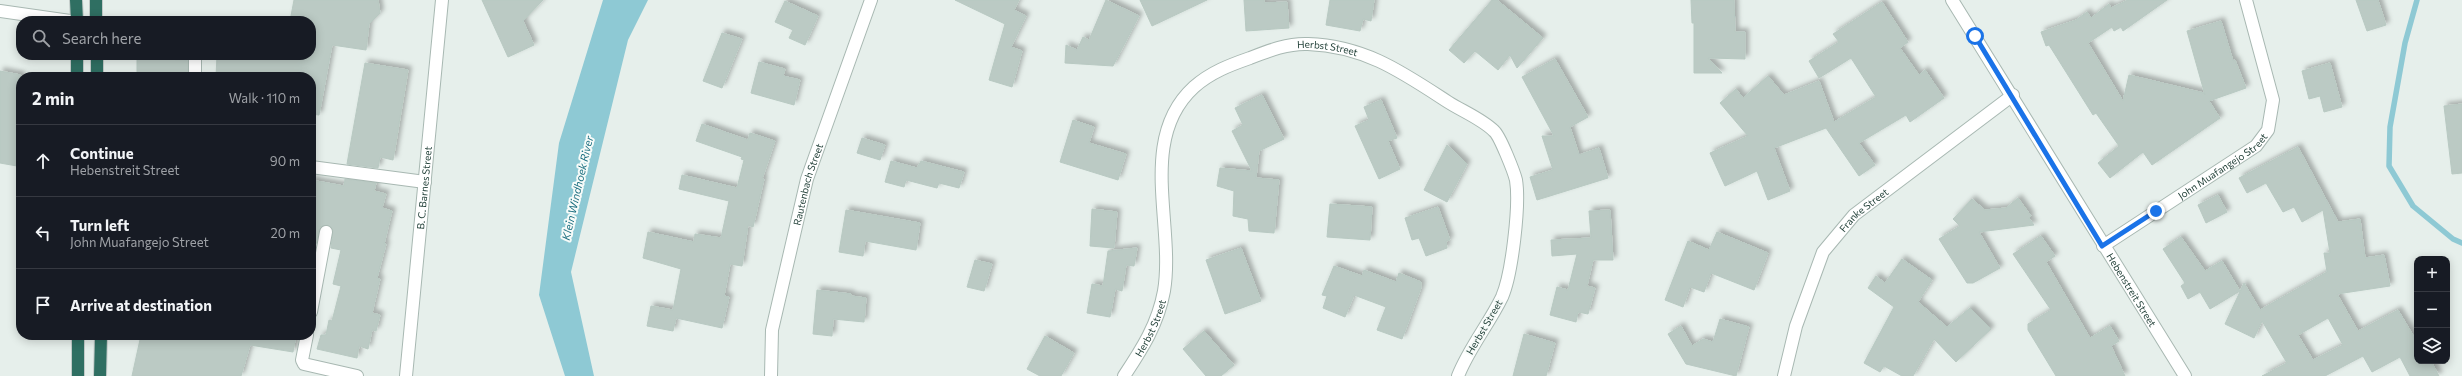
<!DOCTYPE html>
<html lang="en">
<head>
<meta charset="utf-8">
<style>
	body { margin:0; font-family:Commissioner,sans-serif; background:#242831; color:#f1f3f6 }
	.controls { position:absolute; right:12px; bottom:12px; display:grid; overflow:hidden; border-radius:8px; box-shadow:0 2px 10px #0003 }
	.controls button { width:36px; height:36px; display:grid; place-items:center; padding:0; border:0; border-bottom:1px solid #363941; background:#171b24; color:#f1f3f6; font:20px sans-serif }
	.stop { position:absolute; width:12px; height:12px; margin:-9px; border:3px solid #1a73e8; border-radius:50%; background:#fff }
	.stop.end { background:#1a73e8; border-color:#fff; box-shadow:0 1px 4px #0008 }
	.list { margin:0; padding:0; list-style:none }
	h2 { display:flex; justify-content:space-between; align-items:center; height:52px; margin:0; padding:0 16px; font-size:17px }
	h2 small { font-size:13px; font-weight:400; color:#9ea1a6 }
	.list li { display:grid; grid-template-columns:26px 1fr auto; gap:12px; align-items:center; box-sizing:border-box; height:72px; padding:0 16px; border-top:1px solid #363941 }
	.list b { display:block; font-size:15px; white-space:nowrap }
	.list p { margin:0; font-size:13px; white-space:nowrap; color:#9ea1a6 }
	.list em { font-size:13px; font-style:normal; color:#9ea1a6 }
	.icon { flex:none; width:22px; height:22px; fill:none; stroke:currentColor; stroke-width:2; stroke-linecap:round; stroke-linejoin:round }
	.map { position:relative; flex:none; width:2462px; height:376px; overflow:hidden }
	.search { position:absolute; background:#171b24; box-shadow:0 2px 10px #0003; left:16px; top:16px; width:300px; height:44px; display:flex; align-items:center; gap:10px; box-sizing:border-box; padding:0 14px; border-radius:16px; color:#9ea1a6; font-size:15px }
	.panel { position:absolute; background:#171b24; box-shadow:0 2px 10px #0003; left:16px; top:72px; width:300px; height:268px; border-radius:16px }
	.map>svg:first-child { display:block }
	.water { fill:#8ec9d4 }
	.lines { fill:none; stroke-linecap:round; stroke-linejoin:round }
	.stream { stroke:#8ec9d4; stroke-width:5.5 }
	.building { fill:#bbcac4; stroke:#b8c9c2; fill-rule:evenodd; filter:url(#shadow) }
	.minor-casing { stroke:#a8b8b2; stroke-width:14 }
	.highway-casing { stroke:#c2cac8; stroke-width:14 }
	.minor { stroke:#fff; stroke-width:12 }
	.highway { stroke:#2f6f62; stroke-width:12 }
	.route { stroke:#1a73e8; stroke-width:5 }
	.labels { text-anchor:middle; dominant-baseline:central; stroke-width:4; stroke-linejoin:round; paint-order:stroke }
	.street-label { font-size:10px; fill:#24423a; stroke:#f7fbf9 }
	.water-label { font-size:11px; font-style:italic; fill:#1c6f80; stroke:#f7fbf9 }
</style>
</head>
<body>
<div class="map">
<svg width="2462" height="376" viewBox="0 0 2462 376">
	<defs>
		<filter id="shadow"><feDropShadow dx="3.5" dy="-3.5" stdDeviation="2" flood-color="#0004"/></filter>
	</defs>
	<rect width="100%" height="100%" fill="#e6efeb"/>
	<path class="water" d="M603 0H648L628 40 571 272 594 376H565L539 295 559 143Z"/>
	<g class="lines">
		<path class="stream" d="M2417 0 2405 43 2390 127 2389 166 2413 206 2453 239 2462 243"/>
	</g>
	<path class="building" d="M294 0H378L380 13 369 24 366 50 332 45 319 115 311 114V77H216L217 55H311V21H290Z
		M482 0H543L523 21 534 45 508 57Z
		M955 0H1019L1014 10 1026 16 1011 47 1022 51 1012 87 989 80 1005 24Z
		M1106 0 1139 16 1113 66 1065 63 1066 45 1077 50 1083 37 1089 40Z
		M1140 0H1207L1152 26Z
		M1244 0H1264V3L1287 2 1289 28 1246 31Z
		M1330 0H1374L1371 21 1363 19 1360 31 1326 25Z
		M1492 0H1497L1543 38 1517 68 1510 55 1498 70 1475 51 1464 63 1449 50Z
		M1691 0H1734L1735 32H1745V59L1708 58 1722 73H1694V23H1692Z
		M2128 0H2167L2123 31 2121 27 2114 31 2112 27 2088 43 2123 101 2129 75 2204 93 2205 95 2187 31 2221 21 2233 61 2235 60 2246 88 2209 101 2220 118 2152 165 2143 152 2110 178 2098 163 2119 146 2096 113 2093 115 2049 45 2046 46 2041 32 2076 20 2087 12 2091 18 2109 4 2111 8Z
		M2356 0H2378L2386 25 2367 31Z
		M785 1 818 16 805 45 789 38 793 30 775 22Z
		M1882 2 1908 42 1900 48 1919 75 1925 70 1944 98 1910 122 1906 115 1859 143 1875 165 1859 176 1826 128 1774 148 1790 191 1768 200 1757 171 1725 186 1710 153 1748 136 1720 103 1736 89 1743 98 1768 76 1784 95 1819 81 1834 122 1876 97 1851 58 1819 78 1809 61 1839 42 1833 34Z
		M722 33 742 39 722 88 703 81Z
		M137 58 188 60V74L137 75Z
		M1555 59 1588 117 1570 127 1579 155 1599 148 1608 178 1537 200 1530 177 1553 170 1542 136H1554L1522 77Z
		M759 62 785 69 783 76 800 80 794 105 751 93Z
		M365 63 408 70 393 160 380 157 378 168 347 164Z
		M2330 63 2342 107 2324 112 2320 96 2309 99 2302 71Z
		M0 71 21 75V146L17 166 0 163Z
		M1262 95 1284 139 1259 151 1256 178 1279 180 1274 233 1249 231 1248 219 1233 216 1234 191 1217 186 1220 168 1252 171 1232 131 1243 125 1235 108Z
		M1381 100 1397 138 1388 141 1400 169 1379 179 1355 126 1369 120 1364 107Z
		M2462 104V173L2452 174 2444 106Z
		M1073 120 1094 127 1089 143 1126 154 1118 180 1060 162Z
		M702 124 748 140 750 133 775 141 762 179H764L753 227 748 225 742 266 730 264 724 296 729 297 722 328 676 318 673 331 647 326 651 306 673 310 681 269 643 258 648 232 694 242 695 234 721 238 729 201 679 189 682 175 737 188 744 160 741 159 742 157 696 141Z
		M862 138 885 145 880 160 857 153Z
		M1447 145 1467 164 1447 202 1424 190Z
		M2298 147 2338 222 2360 219 2365 258 2384 255 2390 286 2337 294 2358 331 2398 310 2417 342V361H2431L2439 376H2410L2400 357 2372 372 2363 356 2325 376H2262L2287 363 2262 321 2254 338 2225 324 2244 283 2260 310 2327 272 2324 253H2330L2323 210 2302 222 2294 207 2283 212 2266 183 2247 193 2239 178ZM2328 318 2343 345 2313 360 2298 335Z
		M891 161 917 168 921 161 964 172 959 188 939 183 937 188 906 180 904 187 885 182Z
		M345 179 376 183 374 191 386 194 382 208 392 211 384 244H386L377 278 380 279 372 313 380 315 376 331 372 330 368 349 359 346 357 358 317 349 321 335H326L329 320 332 321 341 286 333 284 341 250 331 248 333 230 328 225 320 227 316 244 311 243V180L344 186Z
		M2218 195 2227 212 2206 223 2198 205Z
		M2018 198 2031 216 2029 218 2034 225 1979 232 2000 268 1973 283H1967L1939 239 1960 226 1953 219 1972 199 1985 210 2006 208Z
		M1330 204 1372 207 1370 240 1327 237Z
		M1438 207 1450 240 1446 241 1447 248 1426 256 1419 238 1412 240 1405 218Z
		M1092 209 1117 212 1114 248 1090 246Z
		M846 210 920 223 916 250 865 241 863 256 839 252Z
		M1610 210 1613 260H1593L1587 286 1595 288 1588 314 1578 312 1576 322 1550 315 1557 287 1568 290 1577 254 1552 256 1551 240 1591 238 1589 211Z
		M1717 232 1768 253 1754 290 1711 273 1704 292 1690 287 1683 307 1665 300 1688 241 1709 250Z
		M2041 236 2055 256 2046 262 2090 338 2110 326 2119 341 2111 346 2125 376H2056L2028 330V324L2051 310 2013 254Z
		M2181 237 2205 271 2222 261 2240 291 2210 309 2200 292 2188 299 2181 286 2185 283 2163 249Z
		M1137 248 1134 266 1126 265 1122 291 1115 289 1110 317 1087 313 1092 284 1103 286 1108 251Z
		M1241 248 1261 301 1225 314 1206 260Z
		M1902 259 1932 280 1918 302 1947 327 1970 308 1991 329 1956 362 1934 339 1913 376H1902L1884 366 1880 372 1864 363 1894 307 1868 288 1876 276 1885 283Z
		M975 260 992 264 984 291 967 287Z
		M1334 266 1362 276 1364 270 1396 282 1399 273 1421 282V288L1402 339 1377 330 1386 307 1354 295 1345 317 1323 308 1327 296 1322 295Z
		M817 290 851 294V296L866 298 864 322 833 319 832 336 813 334Z
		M1720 319 1749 327 1736 376 1686 364 1668 334 1681 326 1692 346 1703 339 1713 342Z
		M1204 331 1234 365 1221 376H1206L1183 349Z
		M1524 334 1555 343 1546 376H1513Z
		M141 335H296L293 352 250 345 241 376H132Z
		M1045 336 1074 353 1061 376H1040L1027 369Z"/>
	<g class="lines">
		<g class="minor-casing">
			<g id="minor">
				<path id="s1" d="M1952 0 2185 376"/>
				<path d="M0 11 70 21"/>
				<path d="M195 55V77"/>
				<path d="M311 167 425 182"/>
				<path id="s2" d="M2103 246 2256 146 2268 130 2273 100 2246 0"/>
				<path d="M311 312 326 232"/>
				<path d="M307 335 302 360 304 364 357 376"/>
				<path id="s3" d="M406 376 442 0"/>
				<path id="s4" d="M771 376 772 330 807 179 871 0"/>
				<path id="s5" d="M1124 376C1142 349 1158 324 1164 291 1175 225 1137 139 1194 87 1211 72 1230 65 1250 58 1268 51 1288 43 1308 44 1365 46 1402 72 1448 102 1462 111 1482 119 1494 131 1500 136 1514 172 1516 180 1520 205 1512 274 1502 297 1489 324 1469 348 1458 376"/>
				<path id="s6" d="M1784 376 1796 326 1823 252 1854 215 2013 95"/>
			</g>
		</g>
		<g class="highway-casing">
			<path id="highway" d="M76 0 77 21
				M96 0V21
				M97 55V77
				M77 77V55
				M78 335V376
				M100 376 101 335"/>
		</g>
		<use href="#minor" class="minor"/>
		<use href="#highway" class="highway"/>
	</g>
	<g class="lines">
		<path class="route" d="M1975 36 2102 246 2156 211"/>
	</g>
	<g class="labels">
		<g class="street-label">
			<text stroke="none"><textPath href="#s5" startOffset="451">Herbst Street</textPath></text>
			<text stroke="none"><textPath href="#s2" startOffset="144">John Muafangejo Street</textPath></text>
			<text stroke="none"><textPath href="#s4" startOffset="196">Rautenbach Street</textPath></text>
			<text stroke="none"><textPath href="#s3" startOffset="189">B. C. Barnes Street</textPath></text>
			<text stroke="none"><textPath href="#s6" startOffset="189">Franke Street</textPath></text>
			<text stroke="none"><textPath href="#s1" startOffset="341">Hebenstreit Street</textPath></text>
			<text stroke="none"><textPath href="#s5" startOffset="55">Herbst Street</textPath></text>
			<text transform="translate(1484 327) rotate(-60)">Herbst Street</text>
		</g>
		<g class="water-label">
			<text transform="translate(577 188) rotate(-77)">Klein Windhoek River</text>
		</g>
	</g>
</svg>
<div class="controls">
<button>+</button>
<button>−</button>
<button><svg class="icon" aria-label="layers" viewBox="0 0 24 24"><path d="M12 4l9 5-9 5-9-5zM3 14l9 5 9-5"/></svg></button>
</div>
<div class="stop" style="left:1975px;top:36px"></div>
<div class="stop end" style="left:2156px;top:211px"></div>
<div class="search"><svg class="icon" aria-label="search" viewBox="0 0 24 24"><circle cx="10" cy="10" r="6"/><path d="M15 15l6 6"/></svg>Search here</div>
<section class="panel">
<h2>2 min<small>Walk · 110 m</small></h2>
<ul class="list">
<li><svg class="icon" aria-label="ahead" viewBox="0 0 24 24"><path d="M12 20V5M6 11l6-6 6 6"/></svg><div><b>Continue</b><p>Hebenstreit Street</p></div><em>90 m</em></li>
<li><svg class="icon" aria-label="left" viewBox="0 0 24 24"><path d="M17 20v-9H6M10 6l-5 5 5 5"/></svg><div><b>Turn left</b><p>John Muafangejo Street</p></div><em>20 m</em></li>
<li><svg class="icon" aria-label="arrive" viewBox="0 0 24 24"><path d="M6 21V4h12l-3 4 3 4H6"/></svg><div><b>Arrive at destination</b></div></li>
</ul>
</section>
</div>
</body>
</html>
